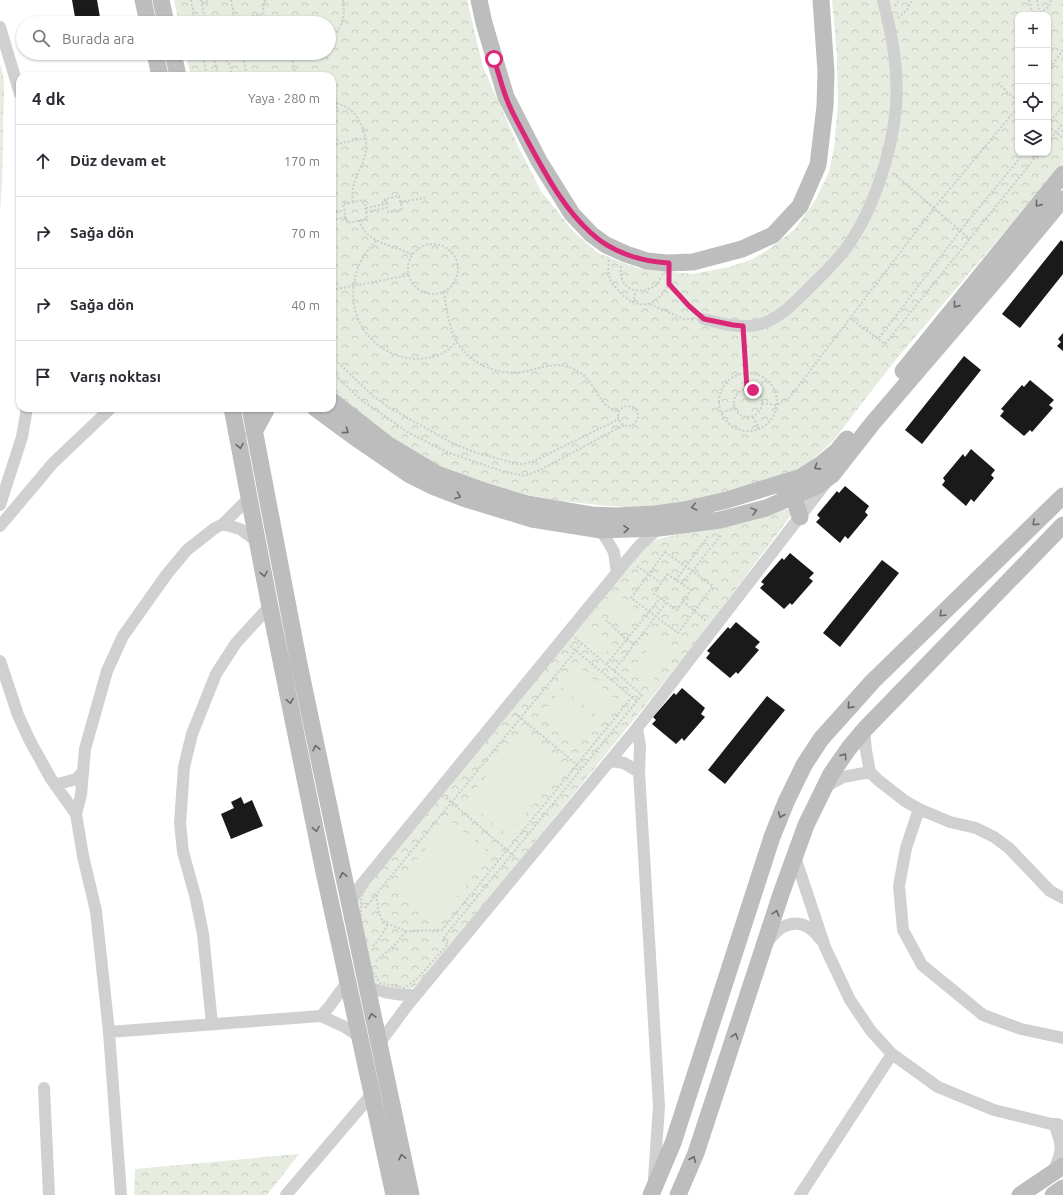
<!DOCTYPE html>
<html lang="tr">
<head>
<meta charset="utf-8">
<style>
	body { margin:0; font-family:Ubuntu,sans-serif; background:#f2f2f3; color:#2b2b33 }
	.controls { position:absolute; right:12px; top:12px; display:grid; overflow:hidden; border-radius:8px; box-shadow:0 1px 3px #0004 }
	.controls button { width:36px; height:36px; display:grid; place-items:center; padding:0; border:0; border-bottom:1px solid #e1e1e2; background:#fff; color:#2b2b33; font:20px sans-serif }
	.stop { position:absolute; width:12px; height:12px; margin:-9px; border:3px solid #db2777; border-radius:50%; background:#fff }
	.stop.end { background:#db2777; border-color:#fff; box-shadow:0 1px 4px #0008 }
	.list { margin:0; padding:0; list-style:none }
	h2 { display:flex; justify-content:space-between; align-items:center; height:52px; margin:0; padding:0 16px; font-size:17px }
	h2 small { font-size:13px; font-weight:400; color:#7c7c81 }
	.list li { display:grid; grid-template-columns:26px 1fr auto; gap:12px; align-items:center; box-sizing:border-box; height:72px; padding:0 16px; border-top:1px solid #e1e1e2 }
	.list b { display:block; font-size:15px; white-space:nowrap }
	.list em { font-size:13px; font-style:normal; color:#7c7c81 }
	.icon { flex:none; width:22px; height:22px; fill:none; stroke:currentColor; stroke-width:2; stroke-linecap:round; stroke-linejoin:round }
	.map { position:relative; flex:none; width:1063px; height:1195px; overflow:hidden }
	.search { position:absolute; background:#fff; box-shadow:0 1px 3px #0004; left:16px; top:16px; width:320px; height:44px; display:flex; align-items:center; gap:10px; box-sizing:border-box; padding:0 14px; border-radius:22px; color:#7c7c81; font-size:15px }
	.panel { position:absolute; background:#fff; box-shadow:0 1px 3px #0004; left:16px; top:72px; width:320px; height:340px; border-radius:12px }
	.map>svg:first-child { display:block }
	.forest { fill:url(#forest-crowns); fill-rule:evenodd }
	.garden { fill:#e6ecdf }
	.building { fill:#1a1a1a }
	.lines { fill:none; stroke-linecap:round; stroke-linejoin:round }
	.path { stroke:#cdcdcd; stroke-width:2; stroke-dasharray:2 2; stroke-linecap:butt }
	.street { stroke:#d0d0d0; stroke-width:12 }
	.secondary { stroke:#bdbdbd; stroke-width:17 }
	.oneway { stroke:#6a6a6a }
	.route { stroke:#db2777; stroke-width:5 }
</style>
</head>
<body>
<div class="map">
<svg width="1063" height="1195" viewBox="0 0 1063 1195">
	<defs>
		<pattern id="forest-crowns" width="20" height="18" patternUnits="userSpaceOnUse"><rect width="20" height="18" fill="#e6ecdf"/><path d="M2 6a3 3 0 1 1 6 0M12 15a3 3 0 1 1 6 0" fill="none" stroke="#c6cbc0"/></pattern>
	</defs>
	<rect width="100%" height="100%" fill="#fff"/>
	<path class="forest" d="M174 0H467L483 67 520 150 541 191 573 231 598 253 637 268 692 274 729 267 753 259 772 247 795 229 816 199 829 172 834 148 838 103 837 56 832 0H1063V163L893 363 833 441 809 463 779 478 709 497 649 508 607 506 554 500 524 494 491 485 439 466 395 440 360 416 332 392V76H191L185 53H329V23H179ZM1018 15H1048V153H1018Z
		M0 64C6 79 4 99 3 116 3 148 3 179 0 211Z
		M788 509 792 514 695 644 431 970 413 988 406 991 379 987 372 976 358 913V900L363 887 643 547 658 539Z
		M299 1154 267 1195H134L135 1169Z"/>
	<path class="garden" d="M614 591 639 611 627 626 602 605Z
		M587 623 613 643 604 655 578 636Z
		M657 637 674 650 650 684 631 671Z
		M579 667 615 698 599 718 563 688Z
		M557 695 593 725 576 746 539 716Z
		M522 733 564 767 508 835 466 801Z
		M449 820 491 854 437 922 394 888Z"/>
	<path class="building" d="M72 0H97L101 23H76Z
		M1061 240 1063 242V274L1020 328 1002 314Z
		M1063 333V351L1057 346 1061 342 1058 339Z
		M964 356 981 370 922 444 905 430Z
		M1030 380 1054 400 1049 405 1053 408 1032 432 1030 430 1024 436 1000 416 1004 411 1001 409 1022 385 1024 387Z
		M971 449 995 470 991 475 994 478 974 502 971 499 966 506 942 485 945 481 943 478 963 454 965 457Z
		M845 486 869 506 865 512 868 515 848 539 845 536 840 543 816 522 820 518 817 515 837 491 839 493Z
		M790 553 814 573 809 578 813 581 792 605 790 603 784 609 760 588 764 584 761 582 782 558 784 560Z
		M882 560 899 573 840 647 823 633Z
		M736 622 760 642 755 647 759 650 738 674 736 672 730 678 706 658 710 653 707 651 728 627 730 629Z
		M682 688 705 708 701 714 705 717 684 741 682 738 676 744 652 724 656 720 653 717 674 693 676 695Z
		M767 696 785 710 725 784 708 770Z
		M241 797 244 804 252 800 263 826 231 839 221 814 234 808 231 802Z"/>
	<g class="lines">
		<path class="path" d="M191 0 196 23
			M201 0 206 23
			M231 0 236 23
			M265 0 263 9 265 23
			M1029 0 1033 15
			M1037 0 1040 15
			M202 3 210 0
			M895 6 899 0
			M1040 13 1049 7 1051 0
			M898 18 907 10 912 0
			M217 23 264 14
			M329 42C341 30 346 17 343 0
			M1048 48 1052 65
			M202 53 207 76
			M213 53 218 76
			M242 53 247 76
			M292 53 293 64 296 76
			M214 58C227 59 233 62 230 76
			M1048 71 1063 50
			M998 83 1018 102
			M332 95 335 94 338 111 332 112
			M337 103C346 106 356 113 360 122 379 159 348 172 353 202
			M1048 124 1063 106
			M1048 126 1063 138
			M1048 142 1063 123
			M332 145 366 138
			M893 173 970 239
			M399 196 402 210 388 212 385 199Z
			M364 200 367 219 347 223 343 204Z
			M400 202 425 198
			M366 208 386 204
			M366 212 386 208
			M332 213 345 210
			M332 220 346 217
			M359 220C366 244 394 245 413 255
			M376 241C336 280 350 346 407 358 420 360 434 358 445 352 450 349 453 345 457 341
			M408 269a25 25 0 1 1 50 0a25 25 0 1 1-50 0Z
			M609 260C608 266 608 273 610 279 611 283 616 288 619 291 632 306 649 311 663 293 667 287 669 284 670 277
			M621 266C621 270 620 275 622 279 628 295 647 292 658 284L661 276
			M670 284 689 306 695 312
			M332 290 409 275
			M444 292C446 306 448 321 453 334 464 361 494 376 523 372 539 369 554 361 571 368 592 376 592 390 606 405 609 408 614 410 619 412
			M633 303 636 291
			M650 304 684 319H693
			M850 318 885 344 1039 153
			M743 336 747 389
			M879 338 960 231 1024 153
			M332 357 373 396 390 408 452 443 477 453 514 463 523 464 534 461 619 419
			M332 372 360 399 409 433 449 453 505 472 525 476 542 469 624 425
			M719 402a29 29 0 1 1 58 0a29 29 0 1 1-58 0Z
			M734 403a14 14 0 1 1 28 0a14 14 0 1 1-28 0Z
			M762 403 776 405 790 397 934 208 1018 107
			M618 416a10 10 0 1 1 20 0a10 10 0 1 1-20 0Z
			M722 413 735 407
			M753 417 759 428
			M665 552 713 586 678 633 631 598Z
			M637 566 661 583
			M667 574 691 590 677 610 654 594Z
			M676 580 708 536
			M682 584 721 535
			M683 601 706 621
			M606 620 627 640 634 644
			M572 635 642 695 445 936 443 940 448 944 417 979 404 988 380 983 370 967 361 920V898L366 887Z
			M570 646 637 701
			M607 664 660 598
			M614 671 666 603
			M515 713 582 769
			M446 798 515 857
			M376 895 379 913 383 922 406 931 442 930 632 697
			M365 908 582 643
			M373 946 380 938 388 924
			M376 961 396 944 406 931"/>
		<path class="street" d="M0 27 20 94
			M704 319C722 324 742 329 761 324 778 319 792 305 804 293 818 279 832 266 844 251 872 215 892 153 896 107 899 71 892 35 883 0
			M250 497 223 524 240 529 259 543
			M0 505 22 437 27 408
			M0 526 53 463 111 408
			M601 530 614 552 617 573
			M0 661 18 715 30 741 51 779 76 814
			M637 728 640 746 639 772 659 1106 654 1179
			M864 731 866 750 870 772 878 780 905 801 919 809 950 822 976 828 994 837 1009 848 1050 891 1063 898
			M610 761 624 763 639 772
			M55 785 76 779 83 772
			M825 787 843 777 870 772
			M919 809 906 848 899 886 903 930 922 965 983 1015 1021 1029 1063 1038
			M795 857 825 947 850 1000 871 1031 892 1054 938 1087 994 1110 1063 1127
			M349 904 361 885 628 559 640 545 659 528
			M767 942C772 937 777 930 783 927 799 919 811 926 820 939
			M366 986C383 993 397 996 416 995
			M321 1016 329 1007 348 981
			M212 1024 203 934 196 899 183 852 180 823 184 767 192 734 216 674 236 643 270 606
			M109 1032 321 1016 343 1026 360 1037
			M379 1044 407 1006 637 728 825 484
			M44 1088 49 1195
			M1053 1172C1063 1150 1063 1146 1054 1124H1058
			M121 1195 109 1032 96 911 83 856 76 814 81 795 85 749 107 671 123 636 167 574 187 550 215 528 223 524
			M286 1195 372 1094
			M800 1195 892 1054"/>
		<path class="secondary" d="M143 0 148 23
			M161 0 166 23
			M479 0 484 23 506 97 539 161 572 214 591 234 606 245 626 254 647 261 667 263 693 262 742 249 773 235 800 206 818 165 825 106 826 72 821 0
			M155 53 160 76
			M173 53 178 76
			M903 371 1063 174
			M332 401 387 444 437 474 484 491 527 504 591 515 617 516 655 514 684 510 727 500 801 477 820 465 837 451 847 439
			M232 408 268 597 324 872 394 1195
			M250 408 299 664 411 1195
			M315 408 353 436 410 475 432 486 466 499 532 519 601 530 659 528 720 520 766 508 817 486 832 475 872 424 1004 270 1063 199
			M254 432 267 408
			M783 488 796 504 800 517
			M651 1195 673 1143 772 837 786 802 804 765 821 739 873 681 1063 496
			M678 1195 696 1153 781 894 806 825 831 774 849 748 865 729 1063 525
			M1020 1195 1063 1166
			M1053 1195 1063 1188"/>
	</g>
	<defs><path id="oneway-chevron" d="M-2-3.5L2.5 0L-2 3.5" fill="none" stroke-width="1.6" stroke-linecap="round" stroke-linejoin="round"/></defs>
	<g class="oneway">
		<use href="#oneway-chevron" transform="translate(1038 204) rotate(129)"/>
		<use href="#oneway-chevron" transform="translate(956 305) rotate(129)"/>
		<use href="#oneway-chevron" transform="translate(346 431) rotate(36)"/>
		<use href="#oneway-chevron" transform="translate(240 446) rotate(79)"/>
		<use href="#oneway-chevron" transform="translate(817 467) rotate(147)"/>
		<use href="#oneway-chevron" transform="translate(458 496) rotate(21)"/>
		<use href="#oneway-chevron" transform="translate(694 507) rotate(167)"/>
		<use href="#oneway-chevron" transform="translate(754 511) rotate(-15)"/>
		<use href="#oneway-chevron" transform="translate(1035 523) rotate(136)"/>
		<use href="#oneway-chevron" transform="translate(626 529) rotate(-2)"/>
		<use href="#oneway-chevron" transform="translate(264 574) rotate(80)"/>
		<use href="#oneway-chevron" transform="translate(942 614) rotate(136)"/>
		<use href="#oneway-chevron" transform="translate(290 701) rotate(79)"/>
		<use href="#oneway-chevron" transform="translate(850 706) rotate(132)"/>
		<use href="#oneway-chevron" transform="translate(316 748) rotate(-102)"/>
		<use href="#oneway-chevron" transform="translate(844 756) rotate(-55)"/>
		<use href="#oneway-chevron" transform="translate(781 815) rotate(113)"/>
		<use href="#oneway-chevron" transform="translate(316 829) rotate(79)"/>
		<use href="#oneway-chevron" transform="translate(343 875) rotate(-102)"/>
		<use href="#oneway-chevron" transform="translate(776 913) rotate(-73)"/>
		<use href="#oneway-chevron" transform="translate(372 1016) rotate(-102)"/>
		<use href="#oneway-chevron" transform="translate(735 1036) rotate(-72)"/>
		<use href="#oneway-chevron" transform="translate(402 1157) rotate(-102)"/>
		<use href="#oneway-chevron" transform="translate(693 1159) rotate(-67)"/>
	</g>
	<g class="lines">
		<path class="route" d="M494 59C498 71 501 84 506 97 511 112 520 126 527 140 545 173 563 208 591 233 611 252 642 262 669 263V284L689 306 704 319 733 325 743 326 747 389 753 390"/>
	</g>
</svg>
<div class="controls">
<button>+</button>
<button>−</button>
<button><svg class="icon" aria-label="locate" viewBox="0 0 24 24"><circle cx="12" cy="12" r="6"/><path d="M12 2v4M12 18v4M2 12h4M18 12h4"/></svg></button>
<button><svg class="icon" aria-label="layers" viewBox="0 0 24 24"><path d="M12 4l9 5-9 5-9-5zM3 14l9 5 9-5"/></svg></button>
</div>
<div class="stop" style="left:494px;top:59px"></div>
<div class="stop end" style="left:753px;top:390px"></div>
<div class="search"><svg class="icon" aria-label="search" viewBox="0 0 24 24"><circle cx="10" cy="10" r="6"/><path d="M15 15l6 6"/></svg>Burada ara</div>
<section class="panel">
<h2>4 dk<small>Yaya · 280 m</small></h2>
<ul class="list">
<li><svg class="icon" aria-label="ahead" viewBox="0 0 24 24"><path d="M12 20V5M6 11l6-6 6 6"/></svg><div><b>Düz devam et</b></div><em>170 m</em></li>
<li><svg class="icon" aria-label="right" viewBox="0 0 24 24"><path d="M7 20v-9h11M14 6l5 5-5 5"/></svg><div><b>Sağa dön</b></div><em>70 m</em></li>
<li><svg class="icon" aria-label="right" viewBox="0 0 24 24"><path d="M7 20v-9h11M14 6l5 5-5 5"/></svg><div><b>Sağa dön</b></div><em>40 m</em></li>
<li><svg class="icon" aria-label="arrive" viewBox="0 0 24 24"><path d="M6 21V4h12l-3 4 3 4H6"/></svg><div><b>Varış noktası</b></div></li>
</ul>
</section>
</div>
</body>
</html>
